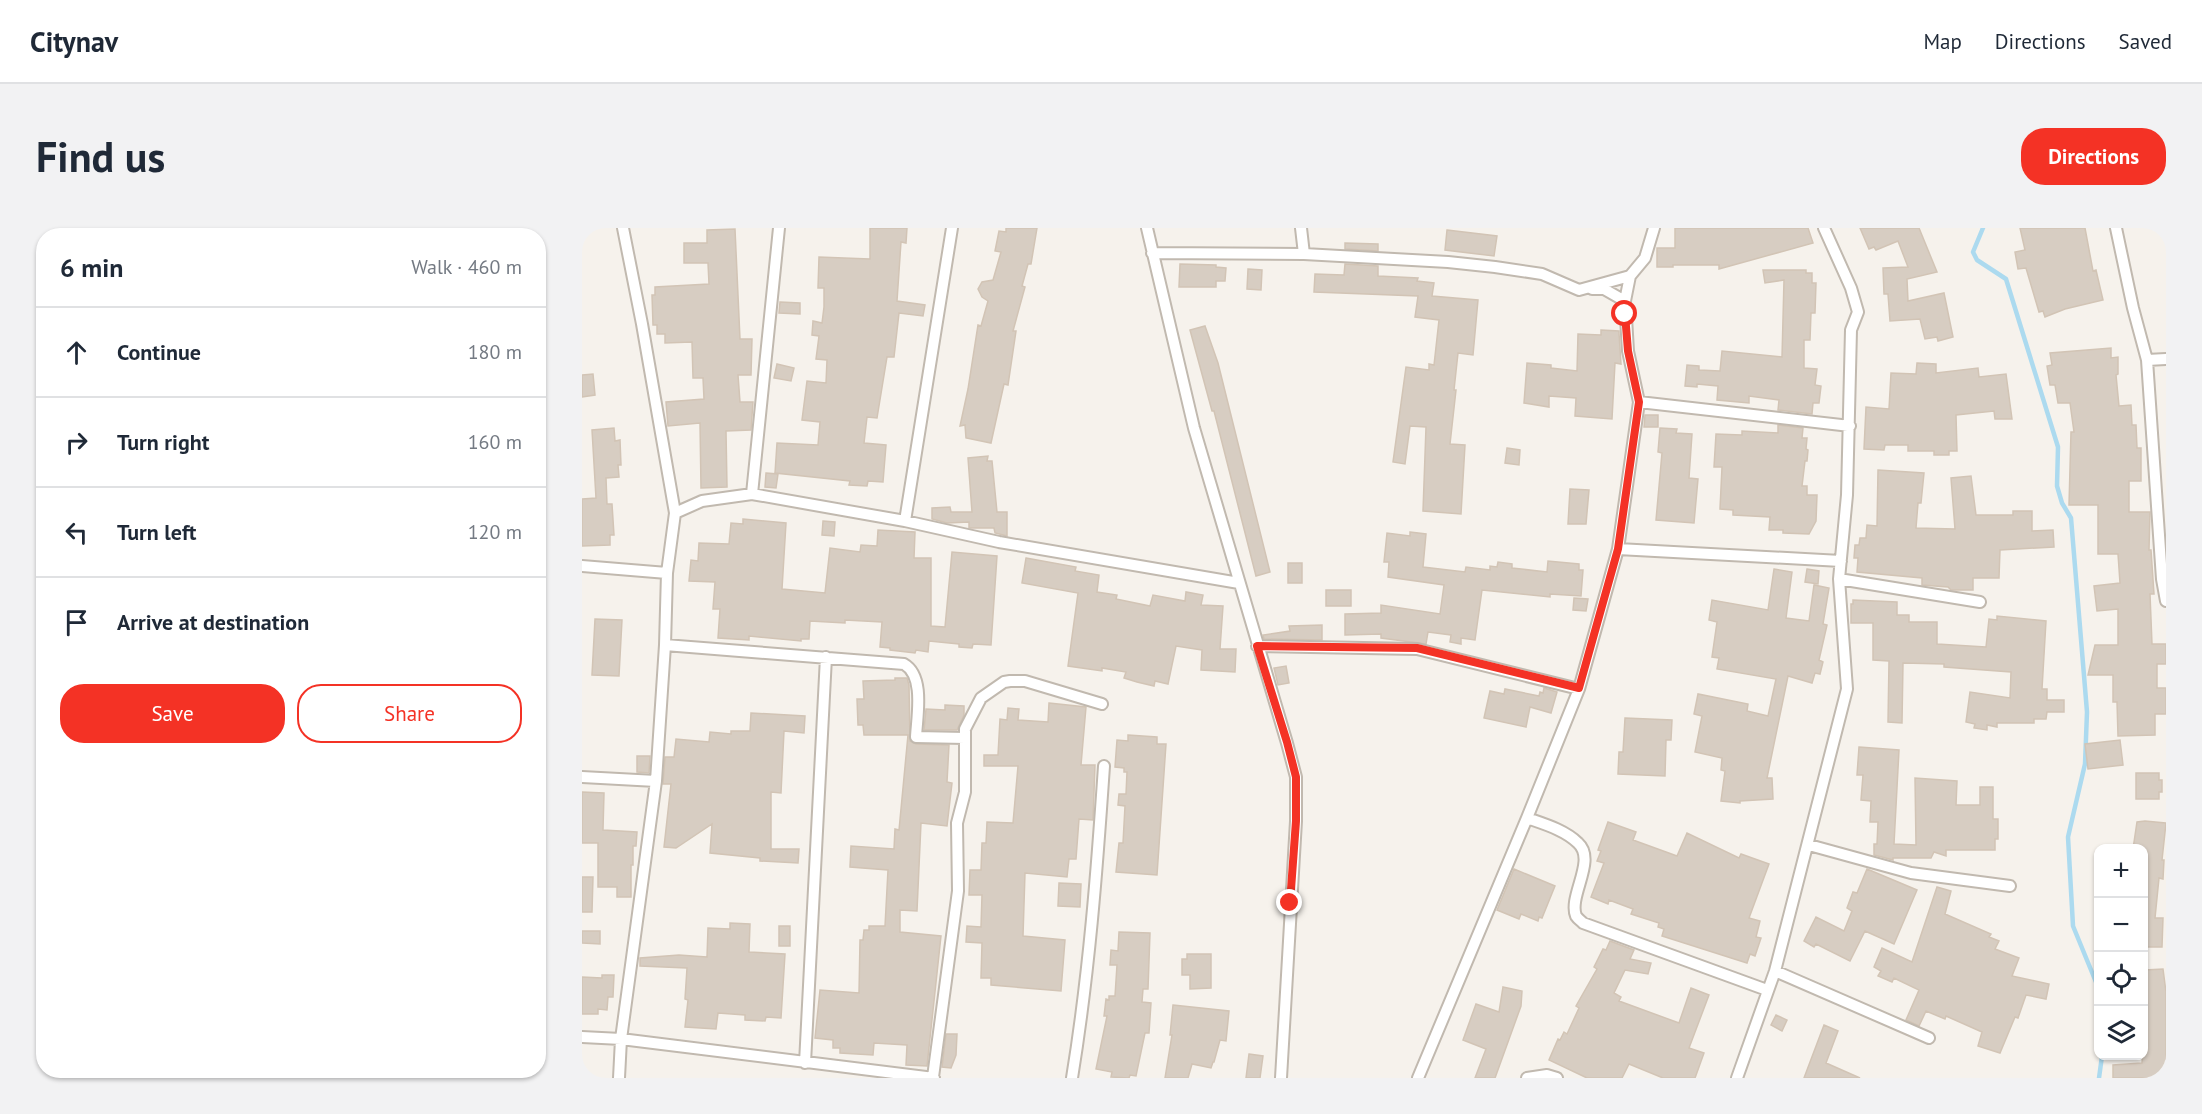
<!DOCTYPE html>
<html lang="en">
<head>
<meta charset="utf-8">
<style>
	body { margin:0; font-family:"PT Sans",sans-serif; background:#f2f2f3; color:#1f2937 }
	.controls { position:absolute; right:18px; bottom:18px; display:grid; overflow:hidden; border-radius:12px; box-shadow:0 2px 4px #0004 }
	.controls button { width:54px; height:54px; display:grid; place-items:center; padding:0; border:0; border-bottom:2px solid #e0e1e3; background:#fff; color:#1f2937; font:30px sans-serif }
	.stop { position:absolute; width:18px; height:18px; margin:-14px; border:4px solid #f43225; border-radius:50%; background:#fff }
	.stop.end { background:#f43225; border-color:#fff; box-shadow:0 2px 6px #0008 }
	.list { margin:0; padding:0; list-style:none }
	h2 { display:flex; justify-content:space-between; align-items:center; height:78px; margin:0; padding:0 24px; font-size:26px }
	h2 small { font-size:20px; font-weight:400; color:#747a83 }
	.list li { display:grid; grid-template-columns:39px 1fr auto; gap:18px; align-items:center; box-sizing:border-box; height:90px; padding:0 24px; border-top:2px solid #e0e1e3 }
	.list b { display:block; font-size:22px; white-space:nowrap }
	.list em { font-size:20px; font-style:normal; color:#747a83 }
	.actions { display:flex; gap:12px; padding:18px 24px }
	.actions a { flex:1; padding:14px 0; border:2px solid #f43225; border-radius:24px; text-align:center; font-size:21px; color:#f43225 }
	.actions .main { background:#f43225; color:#fff }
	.icon { flex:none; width:33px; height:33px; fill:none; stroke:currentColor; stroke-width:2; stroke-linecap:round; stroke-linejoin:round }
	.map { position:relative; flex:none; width:1584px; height:850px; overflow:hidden; border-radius:24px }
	header { display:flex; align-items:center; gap:36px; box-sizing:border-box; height:84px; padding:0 30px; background:#fff; border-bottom:2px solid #e0e1e3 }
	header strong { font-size:28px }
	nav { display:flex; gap:33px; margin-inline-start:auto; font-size:21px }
	.intro { display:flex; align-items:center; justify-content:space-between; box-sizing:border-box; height:144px; padding:0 36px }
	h1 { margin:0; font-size:42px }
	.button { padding:15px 27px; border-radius:24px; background:#f43225; color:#fff; font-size:21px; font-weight:700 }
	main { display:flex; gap:36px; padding:0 36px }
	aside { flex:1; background:#fff; border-radius:24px; box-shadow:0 2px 4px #0004 }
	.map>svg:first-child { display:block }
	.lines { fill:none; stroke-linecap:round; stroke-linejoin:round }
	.stream { stroke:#acdaef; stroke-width:4.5 }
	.building { fill:#d7cdc2; stroke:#d2c4b5; stroke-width:1.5 }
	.minor-casing { stroke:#c1b9af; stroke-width:14 }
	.minor { stroke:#fff; stroke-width:10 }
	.route { stroke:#f43225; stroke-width:8 }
</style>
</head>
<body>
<header>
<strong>Citynav</strong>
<nav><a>Map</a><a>Directions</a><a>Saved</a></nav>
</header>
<div class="intro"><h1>Find us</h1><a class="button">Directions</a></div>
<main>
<aside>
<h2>6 min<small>Walk · 460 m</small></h2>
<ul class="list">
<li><svg class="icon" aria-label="ahead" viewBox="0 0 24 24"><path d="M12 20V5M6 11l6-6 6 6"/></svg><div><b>Continue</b></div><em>180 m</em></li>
<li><svg class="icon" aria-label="right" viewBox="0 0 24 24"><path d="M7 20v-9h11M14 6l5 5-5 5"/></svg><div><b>Turn right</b></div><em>160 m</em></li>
<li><svg class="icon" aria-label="left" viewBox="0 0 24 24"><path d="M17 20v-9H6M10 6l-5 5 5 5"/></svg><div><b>Turn left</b></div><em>120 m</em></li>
<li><svg class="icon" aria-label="arrive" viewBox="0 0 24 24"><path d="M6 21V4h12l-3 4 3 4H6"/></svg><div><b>Arrive at destination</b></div></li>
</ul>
<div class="actions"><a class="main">Save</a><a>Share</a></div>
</aside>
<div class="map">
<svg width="1584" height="850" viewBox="0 0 1584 850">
	<rect width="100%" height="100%" fill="#f6f2ec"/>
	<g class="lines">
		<path class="stream" d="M1401 0 1391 24 1395 32 1424 51 1476 219 1475 258 1480 275 1489 290 1505 484 1503 536 1486 609 1491 698 1516 759
			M1517 850 1520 828"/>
	</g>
	<path class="building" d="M288 0H325L324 15 319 14 315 73 343 77 341 88 317 85 312 129H305L295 190 285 189 282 215 304 217 301 254 286 253 285 258 267 257 268 253 193 245 195 215 236 217 238 194 220 192 225 153 244 155 245 132 234 131 237 108 230 107 231 93 240 95 242 79V60H236L237 29 288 31Z
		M424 0H455L449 36H446L440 58 443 59 431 103H434L426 157 422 156 409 215 384 210 383 197 378 198 386 161 396 97 399 98 406 73 400 69 396 61 400 54 411 52 419 24 413 23 417 3 424 4Z
		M1093 0H1226L1231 15 1137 41V37H1091V39H1075V20H1093Z
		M1278 0H1337L1355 44 1325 51 1326 73 1362 65 1371 109 1356 113 1355 109 1343 111 1338 91 1308 93 1306 66H1302L1301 40 1326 39 1316 13 1294 22 1292 19 1287 21Z
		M1438 0H1503L1511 43 1514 42 1521 72 1483 81 1463 89 1461 83 1457 84 1444 40 1436 41 1433 24 1443 22Z
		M153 1 158 111H170L169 147H156L158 174H171L169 202 144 203 145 259 119 260 118 195 86 198 84 174 122 171 121 150H111L110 114 83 115V106H75V97H71L70 67H73V59L127 56 126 35H102V15H125V2Z
		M865 2 915 8 912 28 863 22Z
		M763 15 796 16V23L763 21Z
		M598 36 634 37V39L644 40 643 53H634V59H597Z
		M763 36 796 38V48L836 50 835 53 852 55 850 68 896 72 891 127 876 125 872 162H874L868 216 883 217 879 286 841 283 844 199 828 198 823 236 811 234 824 139 847 142V136L852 137 857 92 833 89 836 68 732 64 733 46 762 47Z
		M666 41 680 42 679 62 665 61Z
		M1181 42H1224V45H1230V55H1234L1233 85H1229L1228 112H1222V140L1235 141 1233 157 1239 158 1237 175H1231L1230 186 1196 182 1197 172 1167 168V175L1135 172 1136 158 1115 156V159L1103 158 1105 137 1117 138V142L1138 143 1140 123 1200 129 1202 52 1183 55Z
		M198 74 218 75V86L197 85Z
		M623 98 636 135 688 344 674 348 632 183H630L608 102Z
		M1019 102 1037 103V105L1039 136 1033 135 1030 191 993 188 994 170 967 168V179L942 175 945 135 969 137V140L995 143 996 106 1019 107Z
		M1529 120V130L1536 129V146L1534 147 1537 178 1549 177 1550 197H1554L1555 220H1559V253H1547V284H1568L1567 322H1569L1572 366H1568L1570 416H1584V436H1575V460H1584V486H1573V507L1536 508 1535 474H1531V447H1506L1513 417H1536V381L1515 383 1512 358 1538 355 1536 326H1516V277H1487L1489 204H1492L1488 175H1476L1473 157H1468L1465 138 1470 137 1468 125Z
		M1335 135 1354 136V145L1396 140 1397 149 1424 146 1430 191H1413L1412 183 1374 187 1375 223H1367V227H1352V223H1326V217H1303L1302 222 1282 221 1284 179 1307 181 1309 145 1334 146Z
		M195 136 212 140 209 153 192 150Z
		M11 146 13 167 0 169V147Z
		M1063 187H1076V199H1062Z
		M1196 197 1221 200 1220 210H1225L1224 221 1226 222 1225 233H1223L1220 258H1225V267H1235L1234 293 1227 306 1201 305V302H1187L1188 289 1151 287V282L1138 281 1140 239H1132L1134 206 1160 207V203L1196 205Z
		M32 200 33 213 38 212 39 237H36L37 249 24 250 25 276H30L32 307H28V317L0 318V271L14 270 10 202Z
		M1078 200 1095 201 1094 205 1110 206 1107 250 1116 251 1112 295 1074 292 1080 225 1076 224Z
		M925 220 938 222 937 237 923 235Z
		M406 228 405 233H410L415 284H425V308L413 305 412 300H387V294L365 295 350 291V280L368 279 369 284H390L386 230Z
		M1296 242 1342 245 1339 275H1336L1334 300 1373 301 1369 250 1389 248 1394 287H1431V283H1450V303L1471 302 1472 319 1418 322 1417 350H1391V362H1369L1366 359 1340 357V350L1275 344 1276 330H1272L1273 317H1277L1278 310H1284L1285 297 1295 298Z
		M184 245 196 246 194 260 183 259Z
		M988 261 1007 262 1004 296H986Z
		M161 291 204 295 200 361 243 365 248 320 278 324 279 317 295 318 296 302 333 304 332 330H349V398L363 399 370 324 415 328 409 417 391 416 390 420 377 419V416L347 413 346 424 334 422 333 425 308 422V420L298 419 300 394 263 392V395L228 393 227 411H219V413L167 408V412L136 410 138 381H131L133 354 107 353 109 332 116 333 117 315 147 316 149 295 161 296Z
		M241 293 253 294 252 308 240 307Z
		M828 304 844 306 841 339 883 344 884 339 908 342V338L915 339 916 334 930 336V340L965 344 966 333 997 336V342H1001L999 368 968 366V369L900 362 893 412 879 410V416L868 414 869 407 846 404 844 416 799 410V406L763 407V386L799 385V377L858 386 862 357 806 349 807 334H802L805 305 828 308Z
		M444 330 494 339 493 343 517 347 515 364 535 367 534 371 568 378 571 367 603 373 604 364 621 367 619 377 641 378 638 421H654L653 444 619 442 620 422 594 418 586 456 573 453 572 458 555 454 542 450 544 444 520 440V443L486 438 496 365 440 355Z
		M706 335H720V355H706Z
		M1192 341 1210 344 1204 390 1227 393 1232 357 1247 360 1241 396 1245 397 1237 432 1241 434 1238 446 1233 445 1230 455 1206 448 1185 550H1190L1191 571 1158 573V575L1139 573 1143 543 1139 542 1140 530 1113 524 1120 488 1112 486 1116 466 1166 476 1165 483 1186 488 1194 451 1135 441 1137 430 1130 429 1135 394 1127 392 1130 372 1186 382Z
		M1225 341 1237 343 1236 356 1223 354Z
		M744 362H769V378H744Z
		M992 370 1006 371 1004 383 991 382Z
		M1271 372 1315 374V387H1327V394H1355V416L1404 419 1407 391 1415 392V388L1464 393 1460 461H1465V472H1482V484H1465L1464 491H1452V495H1415V499L1405 497V502L1392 500 1393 496 1384 494 1388 464 1428 470 1429 444 1362 439V436L1321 435 1320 495 1306 494 1307 433 1291 432V395H1269V376H1271Z
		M13 391 40 392 37 448 10 447Z
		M740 397V412L682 411 681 407 708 403 707 398Z
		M704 438 707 455 696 457 692 440Z
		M313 450H325L327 457 328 513 334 516 367 517 365 554 370 555 365 598 339 595 335 683 318 682V704L359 708 345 838 324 837 325 817 292 815 291 827 258 825V820H251V812L233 810 238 762 277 765 278 712H281L282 702H287V698H303L306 642 268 639 269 618 312 621 313 601 317 602 326 507H282L281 497H276L275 471H282L281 453 313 452Z
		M962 460 975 464 969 485 948 479 944 499 902 490 908 463 922 466 923 461 957 468 958 464 961 465Z
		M467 475 504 479 499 537H513L511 592 497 591 494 631H487L485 649 443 645 441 708 483 712 479 763 409 757V750H399L400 715 384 714 385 698 399 699 400 667H387L388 642H399L400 615H404L405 594 431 595 436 538H402V527H416L418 491 425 492 426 480 437 481 436 492 466 494Z
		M363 477 382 478V487L375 502H342L344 481 363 482Z
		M169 485 223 488 222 505 202 503 199 565 189 564V621H217L216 635 178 633V630L128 625 130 596 94 620 82 619 89 556H81L83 529H92L94 511 127 514 128 504 149 506V503H168Z
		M1043 490 1090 492 1089 512H1084L1083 548 1036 546 1037 524H1041Z
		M546 507 575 509V516H584L575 647 534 644 537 615H541L543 578 536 577 537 566H544L545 544H542V540L533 539 535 512 546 513Z
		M1538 512 1541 537 1506 541 1503 516Z
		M1277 519 1317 522 1312 616 1334 617 1333 550 1375 553 1374 577H1398V559H1411V591H1416V611H1413V622H1364V628L1352 624 1349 630H1311V632L1292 627V616H1295L1296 594H1288L1289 573 1279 572 1281 547H1275Z
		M55 528H68L67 545 55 544Z
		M1554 545H1577V552H1580V564H1577V571H1554Z
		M0 564 22 565 21 602 55 604 54 618H51V637H49V669H35V659H16V615H0Z
		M1563 593 1584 595 1580 632H1582L1581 651 1577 650 1573 690H1581L1580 719H1562V621H1551L1555 594Z
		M1026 594 1054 604 1051 612 1095 628 1105 605 1157 630 1159 626 1187 636 1167 690 1178 693 1174 709 1179 710 1173 728 1168 726 1165 735 1080 708 1082 701 1076 699 1077 695 1049 686 1051 681 1027 672 1026 676 1009 669 1022 635 1015 633 1019 623 1016 622Z
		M932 641 973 658 960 690 957 689 956 693 939 686 937 691 915 682Z
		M1285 641 1335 662 1312 716 1283 703 1268 733 1234 716 1232 719 1222 713 1234 689 1262 703 1270 683 1265 680 1271 664 1275 665Z
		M0 649H11L10 684H0Z
		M477 655 499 656 498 679 476 678Z
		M1355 659 1369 663 1363 686 1409 706 1407 709 1417 713 1413 721 1437 730 1430 748 1467 756 1464 771 1444 767 1436 790 1433 789 1418 825 1396 818 1400 804 1364 788 1363 791 1344 783 1337 798 1324 792 1337 762 1312 750 1310 754 1296 748 1299 743 1292 739 1300 720 1330 734Z
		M148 695 168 696 167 724 203 726 199 790 184 789 183 793 163 792V787L136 785 134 801 103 799 106 772 103 771 105 740 58 738V730L97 727 125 729 126 700 148 701Z
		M197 698H208V718H197Z
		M0 703H18V716L0 715Z
		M537 704 568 705 566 761H561L560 774 569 775 567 805H563L554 848 548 847 547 850 529 849 530 844 514 841 525 788H522L524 771 527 772V768H533L535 737H528L529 722 536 723Z
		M1028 713 1052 722 1048 731 1069 735 1066 746 1043 742 1032 765 1039 769 1037 773 1097 795 1109 760 1127 767 1107 820 1122 825 1113 850H1081L1047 836 1040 850H1005L967 832 976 811 978 812 982 804 985 806 997 780 994 778 1015 741 1012 739 1021 721 1024 722Z
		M605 726H629V760L608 761V747H600V731H605Z
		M1581 741 1584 764V850H1531V837L1560 835 1563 797V742Z
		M20 747H32L31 769H26L25 782 16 781V786H0V749L20 750Z
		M921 759 940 763 939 778 913 850H893L904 821 881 812 894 776 917 784Z
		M591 777 647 783 644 813 638 812 632 834H631L629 840 610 836 606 850H583L590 807H588Z
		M1194 787 1205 792 1200 803 1189 797Z
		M1242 797 1256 803 1244 835 1278 850H1222Z
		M364 806H375L374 827 369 840 360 839Z
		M667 826 681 828 678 850H664Z"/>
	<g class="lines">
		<g class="minor-casing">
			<path id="minor" d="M565 0 612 200 705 515 714 549V593L699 850
				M719 0 722 26
				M1534 0 1551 80 1565 132 1580 351 1584 373
				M570 25 722 26 866 34 913 39 960 46 997 62 1048 48
				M1010 61H1022L1043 73
				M1565 132 1584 131
				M1057 174 1268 198
				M170 266 197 0
				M93 285 120 273 170 266 323 293 370 0
				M323 293 417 314 657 355
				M1036 321 1259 333
				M0 338 85 345
				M1257 351 1398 374
				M83 417 322 436C343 448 335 488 334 509L383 510
				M675 418 835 421 997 461
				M0 549 74 553
				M945 590C962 596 983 602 996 615 1015 632 986 668 994 688 996 691 999 693 1001 695L1185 762
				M1227 617 1329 645 1428 658
				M1193 743 1347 810
				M0 809 39 811 352 850
				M223 835 244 429
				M351 849 376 663 375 595 383 564V501L399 470 422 454 428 453H443L520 476
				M37 850 39 811 74 553 83 417 85 345 93 285 60 96 41 0
				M490 850C507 746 515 642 522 538
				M836 850 945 590 997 461 1036 321 1057 174 1046 123 1043 73 1048 48 1063 30 1072 0
				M945 850 965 847 975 850
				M1155 850 1193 743 1265 461 1257 351 1265 267 1269 102 1276 84 1269 60 1242 0"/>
		</g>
		<use href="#minor" class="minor"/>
	</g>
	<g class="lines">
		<path class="route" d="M708 675 714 593V549L705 514 675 418 835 420 997 460 1036 321 1057 174 1046 123 1043 86"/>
	</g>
</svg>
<div class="controls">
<button>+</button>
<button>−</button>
<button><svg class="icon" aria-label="locate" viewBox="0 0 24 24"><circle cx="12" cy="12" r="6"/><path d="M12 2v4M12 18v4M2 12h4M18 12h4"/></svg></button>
<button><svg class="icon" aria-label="layers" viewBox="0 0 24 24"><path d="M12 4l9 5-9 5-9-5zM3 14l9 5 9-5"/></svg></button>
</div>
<div class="stop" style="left:1043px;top:86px"></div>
<div class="stop end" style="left:708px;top:675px"></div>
</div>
</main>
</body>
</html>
